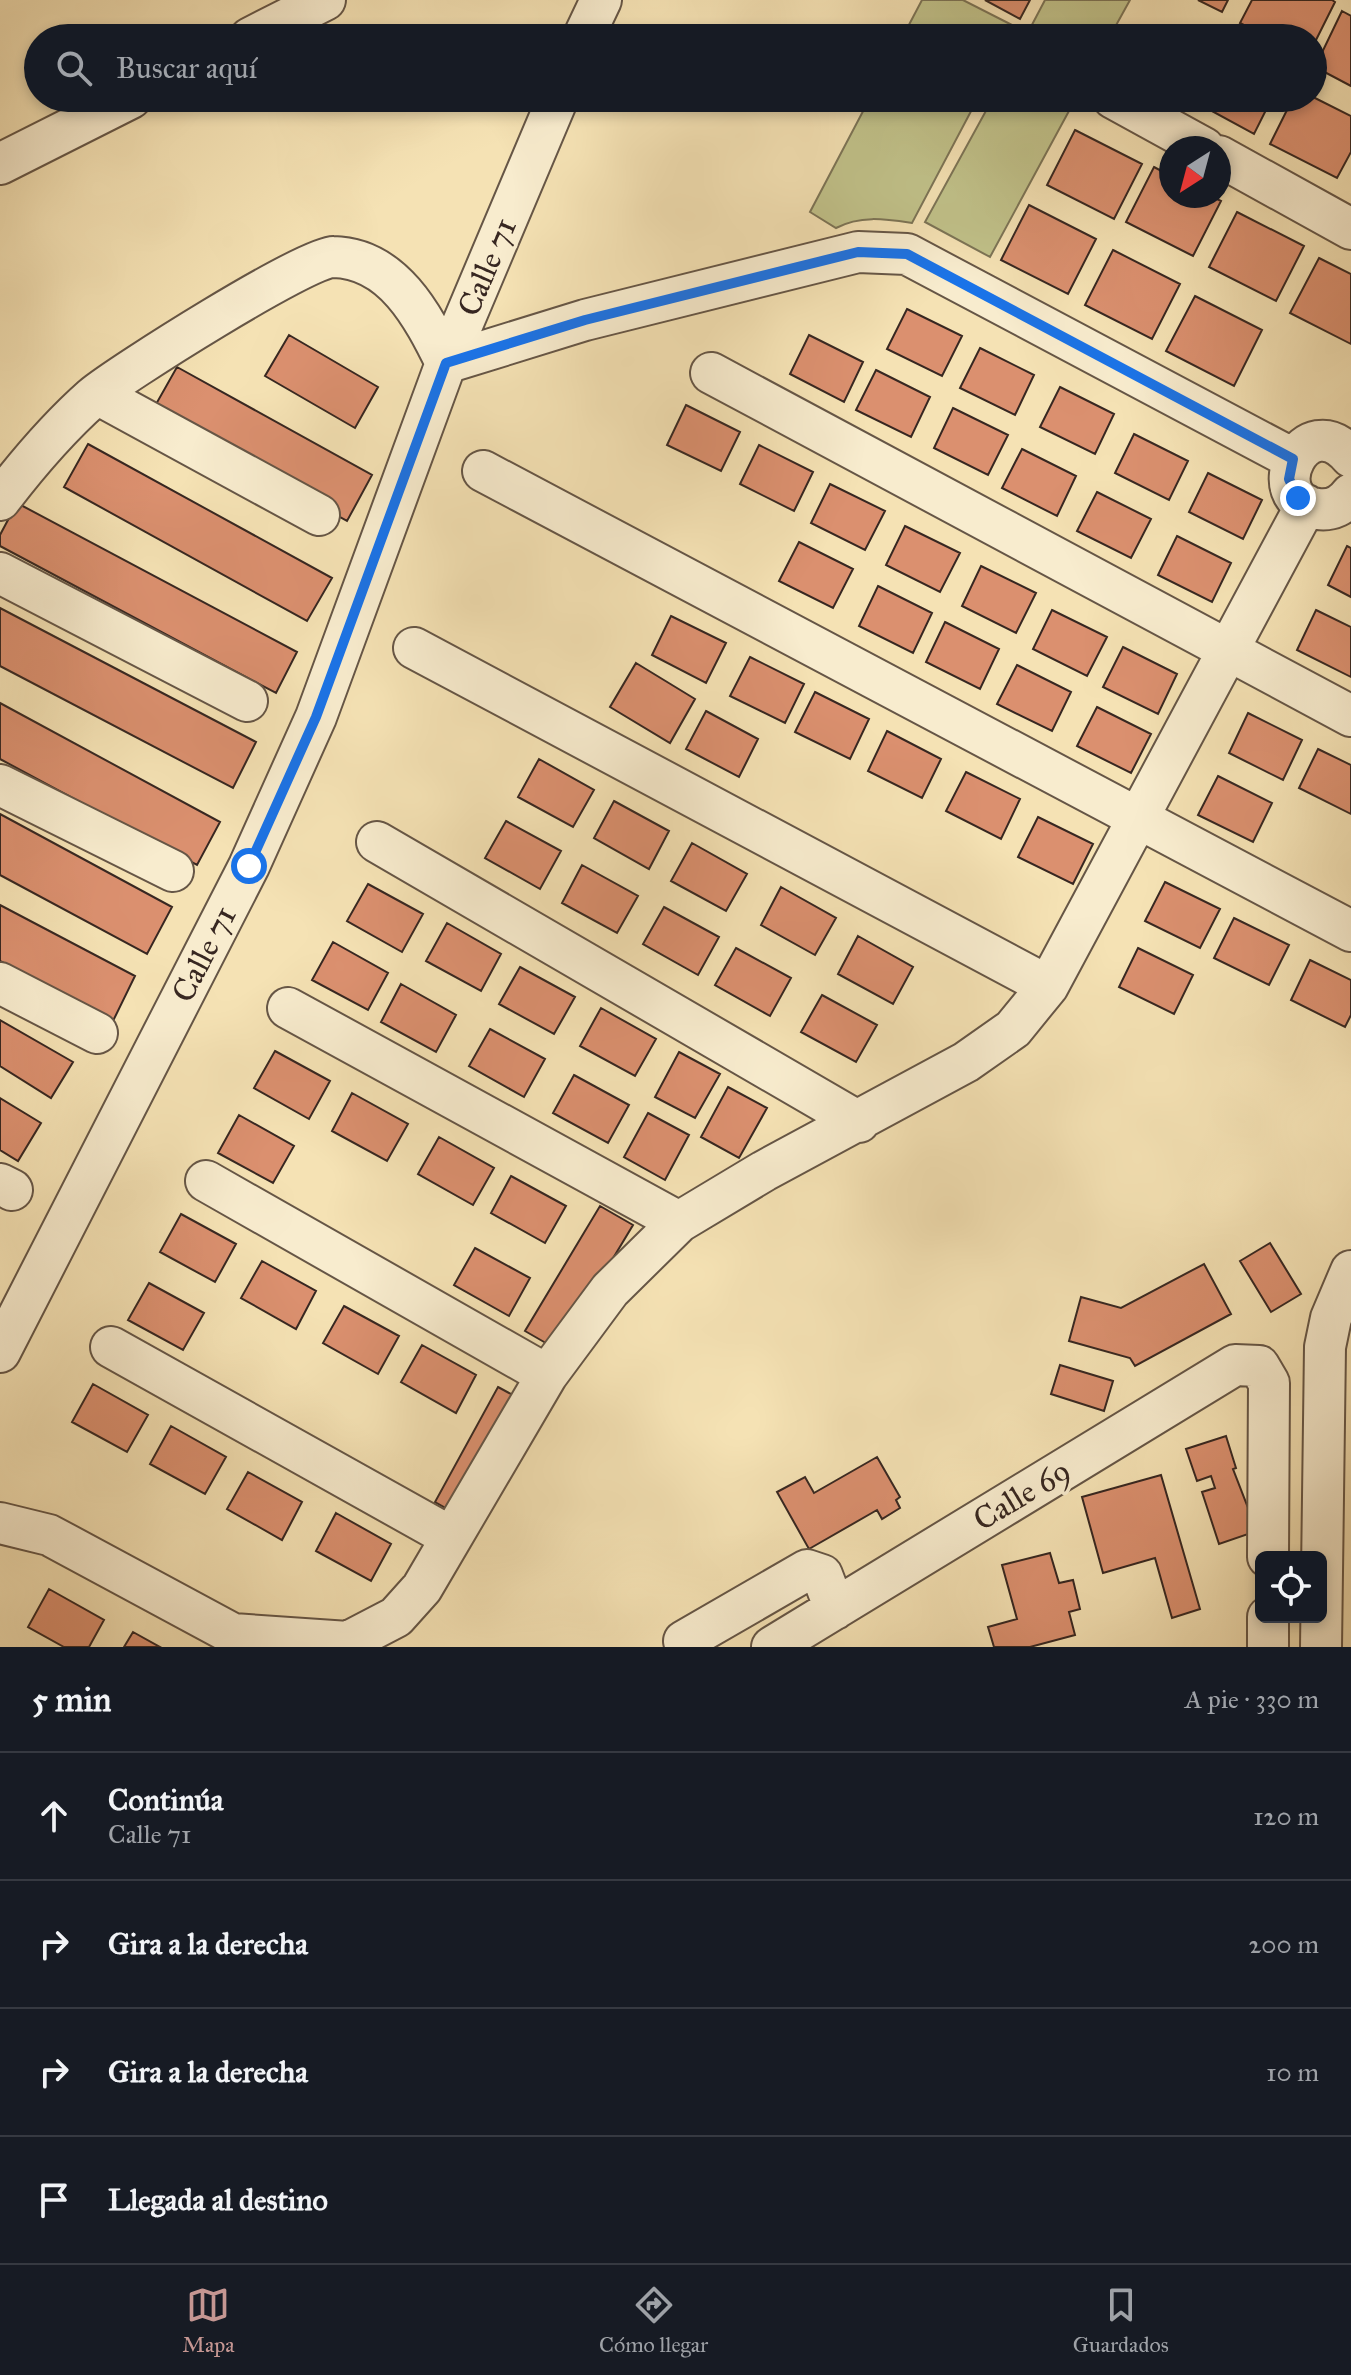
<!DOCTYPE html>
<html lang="es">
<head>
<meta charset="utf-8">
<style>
	body { margin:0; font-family:"IM FELL Great Primer",serif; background:#242831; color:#f1f3f6 }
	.controls { position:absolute; right:24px; bottom:24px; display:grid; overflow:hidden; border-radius:12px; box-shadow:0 4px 12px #0003 }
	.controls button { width:72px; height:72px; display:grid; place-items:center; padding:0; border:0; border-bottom:2px solid #363941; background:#171b24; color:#f1f3f6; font:40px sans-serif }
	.compass { position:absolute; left:1159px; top:136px; width:72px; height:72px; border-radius:50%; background:#171b24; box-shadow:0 4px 12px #0003; rotate:216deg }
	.stop { position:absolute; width:24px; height:24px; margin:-18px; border:6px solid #1a73e8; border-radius:50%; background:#fff }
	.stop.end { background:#1a73e8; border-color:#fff; box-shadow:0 2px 8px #0008 }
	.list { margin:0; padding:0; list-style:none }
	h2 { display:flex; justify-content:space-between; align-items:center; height:104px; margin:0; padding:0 32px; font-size:34px }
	h2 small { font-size:26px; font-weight:400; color:#9ea1a6 }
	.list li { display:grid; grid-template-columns:52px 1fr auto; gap:24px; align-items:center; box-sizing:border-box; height:128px; padding:0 32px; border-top:2px solid #363941 }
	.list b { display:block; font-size:30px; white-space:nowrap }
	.list p { margin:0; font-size:26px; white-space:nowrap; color:#9ea1a6 }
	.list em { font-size:26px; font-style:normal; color:#9ea1a6 }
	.icon { flex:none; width:44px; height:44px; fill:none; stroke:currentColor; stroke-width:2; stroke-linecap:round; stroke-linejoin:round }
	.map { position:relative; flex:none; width:1351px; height:1647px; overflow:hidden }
	.search { position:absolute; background:#171b24; box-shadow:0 4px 12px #0003; left:24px; right:24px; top:24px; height:88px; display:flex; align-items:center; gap:20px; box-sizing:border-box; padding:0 28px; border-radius:44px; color:#9ea1a6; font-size:30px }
	.sheet { height:616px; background:#171b24 }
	nav { display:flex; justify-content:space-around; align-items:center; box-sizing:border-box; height:112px; border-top:2px solid #363941; background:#171b24; font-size:22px; color:#9ea1a6 }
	nav a { display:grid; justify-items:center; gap:4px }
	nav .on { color:#c59692 }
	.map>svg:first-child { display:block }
	.green { fill:#c1c28a; stroke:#7c7456; stroke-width:2 }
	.building { fill:#db906f; stroke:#372721; stroke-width:2 }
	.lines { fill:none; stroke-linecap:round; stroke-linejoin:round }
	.minor-casing { stroke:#665646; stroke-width:44 }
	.minor { stroke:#f8ecce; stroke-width:40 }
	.route { stroke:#1a73e8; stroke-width:10 }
	.labels { text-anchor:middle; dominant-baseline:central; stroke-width:7; stroke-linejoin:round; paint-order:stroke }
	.street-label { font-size:32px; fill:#372721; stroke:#f8ecce }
</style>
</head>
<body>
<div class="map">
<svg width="1351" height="1647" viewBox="0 0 1351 1647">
	<rect width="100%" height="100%" fill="#f5e2b4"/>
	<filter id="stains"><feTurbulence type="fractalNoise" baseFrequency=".0025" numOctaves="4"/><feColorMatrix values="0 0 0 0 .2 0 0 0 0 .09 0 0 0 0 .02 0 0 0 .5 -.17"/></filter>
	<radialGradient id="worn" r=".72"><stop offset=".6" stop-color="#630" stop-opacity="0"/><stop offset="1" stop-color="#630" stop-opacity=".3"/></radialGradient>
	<path class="green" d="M922 0H963L1016 27 1010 38H902Z
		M1045 0H1130L1109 38H1025Z
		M870 98H978L912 223C885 219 860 215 836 228L810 212Z
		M993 98H1076L990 257 925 222Z"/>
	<path class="building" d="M985 0H1030L1020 19Z
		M1198 0H1228L1222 12Z
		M1252 0H1332L1335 2 1313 46V38H1269L1240 23Z
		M1342 11 1351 16V86L1315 67Z
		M1313 97 1351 116V152L1337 178 1270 144 1293 98Z
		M1188 98H1272L1254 134Z
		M1075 130 1142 164 1114 219 1047 185Z
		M1154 167 1171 176V196H1211L1221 201 1193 256 1126 222Z
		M1029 205 1096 239 1068 294 1001 260Z
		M1237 212 1304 246 1276 301 1209 267Z
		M1113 250 1180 284 1152 339 1085 305Z
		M1319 258 1351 274V344L1290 313Z
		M1195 296 1262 330 1234 386 1166 351Z
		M907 309 962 336 942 376 887 349Z
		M289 335 378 387 355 428 265 376Z
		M809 335 863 362 844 402 790 374Z
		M980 348 1034 375 1015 415 960 388Z
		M177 367 372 475 347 521 151 413Z
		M876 370 930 397 911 437 856 410Z
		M1060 387 1114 414 1095 454 1040 427Z
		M686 405 740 432 721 471 667 445Z
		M953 408 1008 435 988 475 934 448Z
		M1134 434 1188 461 1169 500 1115 473Z
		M88 444 332 578 307 621 64 487Z
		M759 445 813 472 794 511 740 484Z
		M1022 449 1076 476 1057 516 1002 488Z
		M1208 473 1262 500 1243 539 1189 512Z
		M830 484 885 511 865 550 811 523Z
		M1097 492 1151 519 1131 558 1077 531Z
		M17 503 297 652 276 693 0 546V535Z
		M905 526 960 553 940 592 886 565Z
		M1177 536 1231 563 1212 602 1158 575Z
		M799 542 853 569 833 608 779 581Z
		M1347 546 1351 548V597L1328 585Z
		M981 566 1036 593 1016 633 962 606Z
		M878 586 932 613 913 653 859 626Z
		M0 608 256 742 233 788 0 666Z
		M1052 610 1107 637 1087 676 1033 649Z
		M1316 610 1351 627V677L1297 650Z
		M671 616 726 643 706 683 652 655Z
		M945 622 999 649 980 689 926 662Z
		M1123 647 1177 674 1158 714 1103 687Z
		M750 657 804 684 785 723 730 696Z
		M636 663 695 699 670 743 610 707Z
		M1017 665 1071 692 1052 731 997 704Z
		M815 692 869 719 850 759 795 732Z
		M0 703 220 822 197 865 0 759Z
		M1097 707 1151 734 1131 773 1077 746Z
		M706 711 758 739 739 777 686 749Z
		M1248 713 1302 740 1283 780 1229 753Z
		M887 731 941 759 922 798 868 771Z
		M1318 749 1351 765V814L1299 788Z
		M539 759 594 790 573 827 518 797Z
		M966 772 1020 799 1001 839 946 811Z
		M1218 776 1272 803 1253 842 1198 815Z
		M614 801 669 831 649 869 594 838Z
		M0 814 172 907 147 954 0 875Z
		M1038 817 1093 844 1073 884 1018 857Z
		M506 821 561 851 540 889 485 858Z
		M692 843 747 874 726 911 671 881Z
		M582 865 638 896 617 933 562 903Z
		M1165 882 1220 909 1200 948 1145 921Z
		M368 884 423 914 402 952 347 921Z
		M781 887 836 918 815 955 761 925Z
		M0 905 135 976 113 1021 0 961Z
		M664 907 719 937 698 975 643 944Z
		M1234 918 1289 945 1269 985 1214 958Z
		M447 923 501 954 481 991 426 961Z
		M858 936 913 967 893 1004 838 974Z
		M333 942 388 973 368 1010 312 980Z
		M736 948 791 978 770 1016 715 985Z
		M1138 948 1193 975 1174 1014 1119 987Z
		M1310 960 1351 980V1015L1345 1027 1291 1000Z
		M520 967 575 997 554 1034 499 1004Z
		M401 984 456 1015 436 1052 381 1022Z
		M822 995 877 1025 856 1062 801 1032Z
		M601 1008 656 1039 635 1076 580 1046Z
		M0 1020 73 1062 51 1098 0 1066Z
		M490 1029 545 1059 524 1097 469 1066Z
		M275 1051 330 1081 309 1119 254 1088Z
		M679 1052 720 1074 695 1118 655 1097Z
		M574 1075 629 1105 608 1143 553 1113Z
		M728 1087 767 1108 739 1158 701 1137Z
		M352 1093 408 1124 387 1161 332 1131Z
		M0 1098 41 1123 18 1161 0 1150Z
		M648 1113 689 1135 665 1180 624 1157Z
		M239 1115 294 1146 273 1183 218 1153Z
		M439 1137 494 1168 473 1205 418 1174Z
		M511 1176 566 1206 545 1243 491 1213Z
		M600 1206 633 1225 558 1350 525 1331Z
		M181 1214 236 1244 215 1282 160 1252Z
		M1270 1243 1301 1294 1271 1312 1240 1261Z
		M475 1248 530 1278 509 1316 454 1285Z
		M262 1261 316 1291 296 1329 241 1298Z
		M1204 1264 1231 1314 1135 1366 1130 1358 1069 1341 1081 1297 1121 1308Z
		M149 1283 204 1313 183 1350 128 1320Z
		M344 1306 399 1336 378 1374 323 1343Z
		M422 1345 476 1375 456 1413 401 1382Z
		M1060 1365 1113 1381 1104 1411 1051 1394Z
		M93 1384 148 1415 127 1452 72 1422Z
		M498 1387 522 1400 460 1516 435 1502Z
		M171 1426 226 1457 205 1494 150 1464Z
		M1226 1436 1236 1468 1233 1469 1257 1531 1219 1544 1202 1492 1215 1488 1211 1476 1197 1481 1186 1449Z
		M877 1457 900 1497 896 1500 900 1508 882 1519 877 1510 809 1549 777 1492 805 1477 814 1493Z
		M248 1472 302 1502 282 1540 227 1509Z
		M1161 1475 1200 1609 1172 1618 1155 1558 1103 1573 1082 1497Z
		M336 1513 391 1544 371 1581 316 1551Z
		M1050 1553 1059 1583 1073 1580 1080 1609 1069 1612 1075 1635 1030 1647H994L988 1627 1017 1619 1002 1565Z
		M49 1589 104 1620 89 1647H64L28 1627Z
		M133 1632 160 1647H124Z"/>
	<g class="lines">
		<g class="minor-casing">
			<path id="minor" d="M250 38 325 0
				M583 38 601 0
				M1113 98 1204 148
				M1219 156 1351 229
				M0 164 131 98
				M711 373 1351 716
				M97 394 319 515
				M1351 457C1305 403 1258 500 1318 509 1332 511 1343 505 1351 494
				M483 471 1351 931
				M0 500C29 462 58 428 93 397 119 375 308 256 333 257 393 258 423 316 446 363L585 320 858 252 907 254 1293 459
				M0 573 247 701
				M414 648 1048 986
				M0 785 173 871
				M377 842 859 1122
				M0 983 97 1033
				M288 1008 679 1222
				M206 1181 547 1375
				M0 1184 12 1190
				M111 1347 451 1537
				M0 1352 249 866 316 717 446 363 558 98
				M0 1523 49 1535 233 1634 348 1642 396 1617 422 1588 547 1375 610 1290 679 1222 764 1171 966 1062 1013 1029 1048 986 1306 505
				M684 1641 807 1570 822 1575 835 1609
				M772 1647 1235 1365 1259 1366 1269 1383 1268 1557
				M1268 1647V1617
				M1321 1647 1325 1347 1331 1318 1351 1271"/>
		</g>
		<use href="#minor" class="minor"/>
	</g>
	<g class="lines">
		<path class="route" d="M249 866 316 717 446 363 585 320 858 252 907 254 1293 459 1289 479 1298 498"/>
	</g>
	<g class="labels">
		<g class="street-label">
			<text transform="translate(487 267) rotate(-67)">Calle 71</text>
			<text transform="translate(204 954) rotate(-63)">Calle 71</text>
			<text transform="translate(1022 1495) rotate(-31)">Calle 69</text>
		</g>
	</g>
	<rect width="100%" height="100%" filter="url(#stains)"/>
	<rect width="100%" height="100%" fill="url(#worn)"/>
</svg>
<div class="controls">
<button><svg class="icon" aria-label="locate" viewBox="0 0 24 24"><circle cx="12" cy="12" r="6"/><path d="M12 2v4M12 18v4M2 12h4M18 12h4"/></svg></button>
</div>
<svg class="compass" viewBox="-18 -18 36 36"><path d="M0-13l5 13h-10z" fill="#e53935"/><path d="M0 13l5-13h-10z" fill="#9ea1a6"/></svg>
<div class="stop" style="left:249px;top:866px"></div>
<div class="stop end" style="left:1298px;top:498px"></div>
<div class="search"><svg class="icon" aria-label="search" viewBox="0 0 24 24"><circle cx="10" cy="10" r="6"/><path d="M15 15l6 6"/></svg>Buscar aquí</div>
</div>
<section class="sheet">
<h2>5 min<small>A pie · 330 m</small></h2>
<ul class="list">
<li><svg class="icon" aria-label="ahead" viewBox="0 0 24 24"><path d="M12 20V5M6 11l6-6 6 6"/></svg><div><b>Continúa</b><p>Calle 71</p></div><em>120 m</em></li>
<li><svg class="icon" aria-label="right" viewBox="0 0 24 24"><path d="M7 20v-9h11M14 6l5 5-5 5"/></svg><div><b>Gira a la derecha</b></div><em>200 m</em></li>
<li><svg class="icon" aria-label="right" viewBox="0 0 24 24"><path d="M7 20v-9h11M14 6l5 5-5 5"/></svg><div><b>Gira a la derecha</b></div><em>10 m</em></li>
<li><svg class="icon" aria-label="arrive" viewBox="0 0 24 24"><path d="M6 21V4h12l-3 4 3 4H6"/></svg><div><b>Llegada al destino</b></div></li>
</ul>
</section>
<nav>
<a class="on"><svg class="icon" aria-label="map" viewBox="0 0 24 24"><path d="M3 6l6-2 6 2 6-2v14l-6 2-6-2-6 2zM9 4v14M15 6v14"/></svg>Mapa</a>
<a><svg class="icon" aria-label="directions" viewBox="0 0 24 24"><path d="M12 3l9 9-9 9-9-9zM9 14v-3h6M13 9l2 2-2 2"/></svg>Cómo llegar</a>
<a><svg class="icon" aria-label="saved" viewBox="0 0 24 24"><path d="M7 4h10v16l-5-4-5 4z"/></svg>Guardados</a>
</nav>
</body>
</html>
